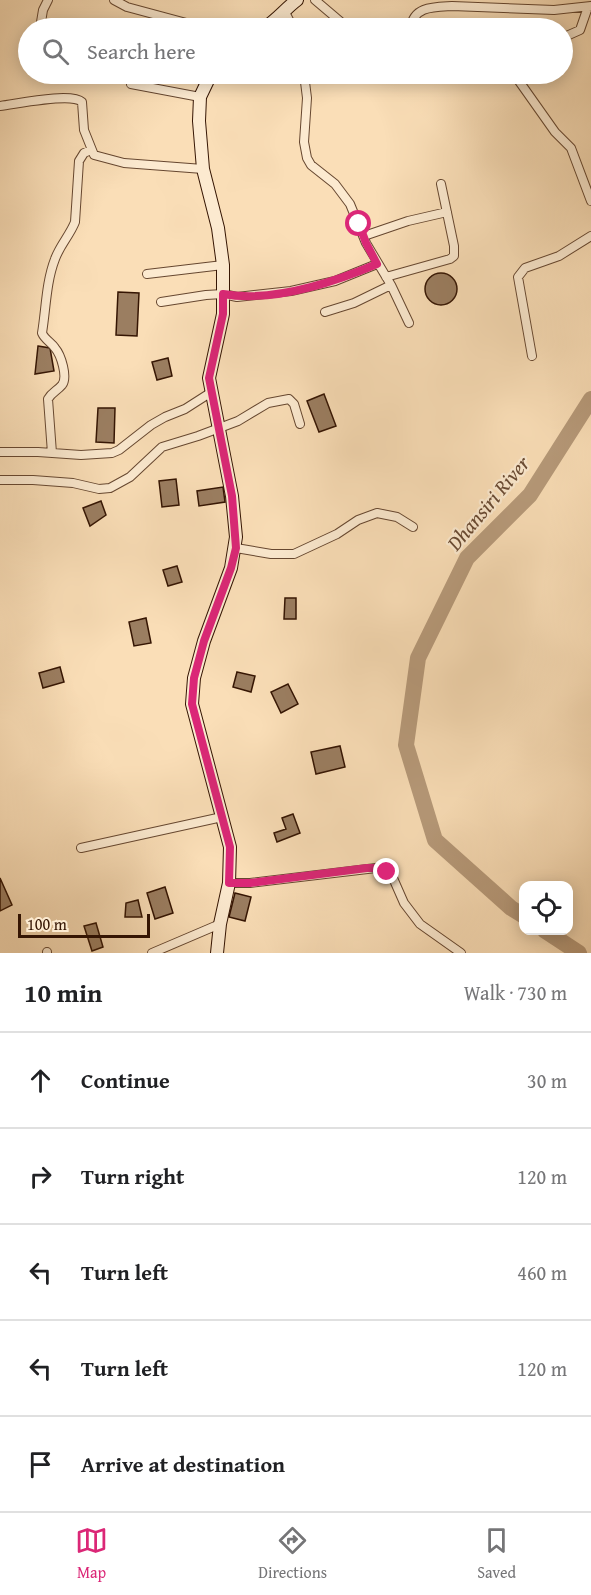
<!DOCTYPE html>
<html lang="en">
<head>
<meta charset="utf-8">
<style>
	body { margin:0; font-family:"Gentium Book Plus",serif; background:#f2f2f2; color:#202124 }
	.controls { position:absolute; right:18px; bottom:18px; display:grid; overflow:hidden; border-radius:12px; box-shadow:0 3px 15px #0003 }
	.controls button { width:54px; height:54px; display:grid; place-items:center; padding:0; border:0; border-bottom:2px solid #e0e0e0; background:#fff; color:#202124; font:30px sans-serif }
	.scale { position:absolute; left:18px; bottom:15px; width:132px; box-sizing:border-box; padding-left:6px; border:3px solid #351503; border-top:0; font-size:16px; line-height:21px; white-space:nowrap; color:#351503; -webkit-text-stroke:4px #fcead0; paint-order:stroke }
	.stop { position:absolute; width:18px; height:18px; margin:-14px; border:4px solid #db2777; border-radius:50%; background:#fff }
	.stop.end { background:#db2777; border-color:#fff; box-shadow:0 2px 6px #0008 }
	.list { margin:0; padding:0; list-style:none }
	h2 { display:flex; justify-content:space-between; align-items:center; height:78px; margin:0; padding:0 24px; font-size:26px }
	h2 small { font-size:20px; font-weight:400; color:#757577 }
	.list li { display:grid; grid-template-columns:39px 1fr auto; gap:18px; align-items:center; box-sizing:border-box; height:96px; padding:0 24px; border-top:2px solid #e0e0e0 }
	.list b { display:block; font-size:22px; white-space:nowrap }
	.list em { font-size:20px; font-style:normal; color:#757577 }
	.icon { flex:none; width:33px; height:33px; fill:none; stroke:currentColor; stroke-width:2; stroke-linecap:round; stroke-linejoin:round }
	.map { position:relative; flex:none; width:591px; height:953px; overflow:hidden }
	.search { position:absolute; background:#fff; box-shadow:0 3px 15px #0003; left:18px; right:18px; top:18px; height:66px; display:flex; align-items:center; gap:15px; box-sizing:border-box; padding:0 21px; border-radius:33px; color:#757577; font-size:22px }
	.sheet { height:558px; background:#fff }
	nav { display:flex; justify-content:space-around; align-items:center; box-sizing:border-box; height:84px; border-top:2px solid #e0e0e0; background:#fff; font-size:16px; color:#757577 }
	nav a { display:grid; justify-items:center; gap:3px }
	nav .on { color:#db2777 }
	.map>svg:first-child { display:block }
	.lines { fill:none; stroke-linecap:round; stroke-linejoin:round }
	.river { stroke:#b79a7a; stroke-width:16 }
	.building { fill:#9b7e61; stroke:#351503; stroke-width:1.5 }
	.street-casing { stroke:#664730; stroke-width:10 }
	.secondary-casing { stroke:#351503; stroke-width:14 }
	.street { stroke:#fcead0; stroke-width:8 }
	.secondary { stroke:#fcead0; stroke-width:12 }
	.route { stroke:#db2777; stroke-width:8 }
	.labels { text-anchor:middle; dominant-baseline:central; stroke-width:4.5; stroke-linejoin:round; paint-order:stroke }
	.water-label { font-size:21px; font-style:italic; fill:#694a33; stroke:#fcead0 }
</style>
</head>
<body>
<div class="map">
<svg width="591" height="953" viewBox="0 0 591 953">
	<rect width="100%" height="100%" fill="#fadeb7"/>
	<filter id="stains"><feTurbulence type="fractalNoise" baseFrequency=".00333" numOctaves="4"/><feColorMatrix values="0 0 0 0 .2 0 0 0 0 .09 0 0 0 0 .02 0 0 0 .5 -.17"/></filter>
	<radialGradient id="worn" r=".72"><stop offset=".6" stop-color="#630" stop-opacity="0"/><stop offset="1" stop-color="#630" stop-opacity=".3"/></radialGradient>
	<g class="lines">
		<path class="river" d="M524 916 511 908 435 840 406 745 418 658 467 558 530 495 591 399
			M544 930 579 953"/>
	</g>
	<path class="building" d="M425 289a16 16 0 1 1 32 0a16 16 0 1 1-32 0Z
		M118 292 139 293 137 336 116 335Z
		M38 346 50 348 54 371 35 374Z
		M168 358 172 376 157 380 152 362Z
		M324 394 336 426 319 432 307 401Z
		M98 408H115L114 443 96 442Z
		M176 479 179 505 162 507 159 481Z
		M223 487 225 502 199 506 197 491Z
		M101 501 106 515 90 526 83 508Z
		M177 566 182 582 168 586 163 570Z
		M285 598H296V619H284Z
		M146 618 151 643 134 646 129 622Z
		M60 667 64 682 43 688 39 673Z
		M237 672 255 676 251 692 233 687Z
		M288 684 298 704 281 713 271 692Z
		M340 746 345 767 316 774 311 752Z
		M293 814 300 833 277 842 274 833 286 829 282 818Z
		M0 878 12 905 0 911Z
		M165 887 173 913 155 919 147 893Z
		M235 893 251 897 245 921 229 917Z
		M138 900 142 917H125L126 903Z
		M96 923 103 947 92 951 84 926Z"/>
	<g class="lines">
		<g class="street-casing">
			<path id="street" d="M114 0 127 7 205 28
				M315 0 348 28
				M282 12 287 16 293 28
				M40 28 43 10 48 0
				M411 28C413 6 434 7 452 6L554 10 591 6
				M562 38 580 30 588 7
				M304 74 307 98 304 142 307 158 311 165 335 184 350 204 366 243 391 285 409 323
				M514 74 555 132 571 148 591 201
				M131 84 200 97
				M0 106C17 104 71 92 82 102L84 130 94 155 124 163 203 169
				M364 236 408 221 447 212
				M147 274 223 265
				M386 277 450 259 454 256V246L441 184
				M161 302 206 295 223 294 237 297 291 291 335 281 377 264
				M325 312 354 303 391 285
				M532 356 518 277 525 268 559 256 591 236
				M0 452H38L81 455 112 453 119 450 151 425 165 417 185 409 210 393
				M52 453 48 399C52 392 57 391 62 385 68 377 61 355 55 348 51 342 45 340 42 333 46 309 46 282 55 259 60 245 70 235 75 222L79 161 84 153 91 150
				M0 480H33L73 483 99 489 110 488 130 477 162 447 198 436 238 421 268 403 289 399 294 404 300 424
				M236 548 271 554H294L337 534 358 520 377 513 397 517 413 527
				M81 848 222 817
				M229 883H250L376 868 387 872 393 878 404 903 420 924 461 953
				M47 952V953
				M152 953 220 924"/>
		</g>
		<g class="secondary-casing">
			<path id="secondary" d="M264 28C276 21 285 9 297 0
				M211 74 200 97 199 121 203 169 218 228 223 265V314L209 378 232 496 236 537 231 568 204 641 194 678 192 704 230 847 229 883 220 924 217 953"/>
		</g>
		<use href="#street" class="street"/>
		<use href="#secondary" class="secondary"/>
	</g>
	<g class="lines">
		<path class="route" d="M359 224 366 243 377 264C332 283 273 303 223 294V314L209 378 232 496 236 548 231 568 204 641 194 678 192 704 230 847 229 883H250L367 868H376L387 872"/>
	</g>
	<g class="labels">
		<g class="water-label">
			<text transform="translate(488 503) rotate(-50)">Dhansiri River</text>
		</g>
	</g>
	<rect width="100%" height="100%" filter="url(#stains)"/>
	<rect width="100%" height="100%" fill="url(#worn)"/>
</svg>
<div class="controls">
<button><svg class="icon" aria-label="locate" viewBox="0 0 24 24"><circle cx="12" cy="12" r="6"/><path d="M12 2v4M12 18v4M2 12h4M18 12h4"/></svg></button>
</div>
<div class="scale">100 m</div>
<div class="stop" style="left:359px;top:224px"></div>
<div class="stop end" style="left:387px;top:872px"></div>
<div class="search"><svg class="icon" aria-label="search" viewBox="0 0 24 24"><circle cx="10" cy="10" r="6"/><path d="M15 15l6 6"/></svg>Search here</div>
</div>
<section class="sheet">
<h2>10 min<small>Walk · 730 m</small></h2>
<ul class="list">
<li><svg class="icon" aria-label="ahead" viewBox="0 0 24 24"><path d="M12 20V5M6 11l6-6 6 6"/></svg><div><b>Continue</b></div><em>30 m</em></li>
<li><svg class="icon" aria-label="right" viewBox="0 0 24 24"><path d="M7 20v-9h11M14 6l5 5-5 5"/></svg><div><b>Turn right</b></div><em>120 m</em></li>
<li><svg class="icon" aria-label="left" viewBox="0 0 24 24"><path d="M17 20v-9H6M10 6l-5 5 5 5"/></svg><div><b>Turn left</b></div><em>460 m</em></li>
<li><svg class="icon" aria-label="left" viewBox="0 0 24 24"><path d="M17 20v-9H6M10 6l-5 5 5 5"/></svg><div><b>Turn left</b></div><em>120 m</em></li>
<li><svg class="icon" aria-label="arrive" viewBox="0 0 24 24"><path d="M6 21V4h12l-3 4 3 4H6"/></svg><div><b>Arrive at destination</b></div></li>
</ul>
</section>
<nav>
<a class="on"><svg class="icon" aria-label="map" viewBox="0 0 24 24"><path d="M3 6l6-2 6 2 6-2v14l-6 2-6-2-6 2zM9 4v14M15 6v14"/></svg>Map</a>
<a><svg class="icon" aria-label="directions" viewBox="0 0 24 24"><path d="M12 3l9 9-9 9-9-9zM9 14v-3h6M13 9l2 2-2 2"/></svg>Directions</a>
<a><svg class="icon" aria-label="saved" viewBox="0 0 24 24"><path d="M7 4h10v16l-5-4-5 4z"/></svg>Saved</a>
</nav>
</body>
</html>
